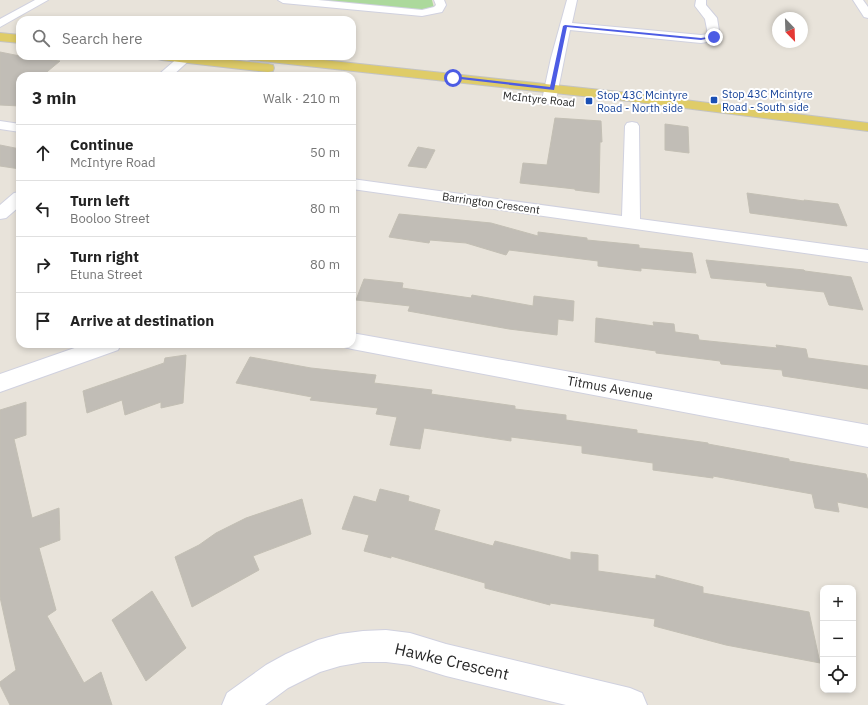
<!DOCTYPE html>
<html lang="en">
<head>
<meta charset="utf-8">
<style>
	body { margin:0; font-family:"IBM Plex Sans",sans-serif; background:#f2f2f2; color:#222 }
	.controls { position:absolute; right:12px; bottom:12px; display:grid; overflow:hidden; border-radius:8px; box-shadow:0 2px 6px #0003 }
	.controls button { width:36px; height:36px; display:grid; place-items:center; padding:0; border:0; border-bottom:1px solid #e0e0e0; background:#fff; color:#222; font:20px sans-serif }
	.compass { position:absolute; left:772px; top:12px; width:36px; height:36px; border-radius:50%; background:#fff; box-shadow:0 2px 6px #0003; rotate:157deg }
	.stop { position:absolute; width:12px; height:12px; margin:-9px; border:3px solid #4c5ce4; border-radius:50%; background:#fff }
	.stop.end { background:#4c5ce4; border-color:#fff; box-shadow:0 1px 4px #0008 }
	.list { margin:0; padding:0; list-style:none }
	h2 { display:flex; justify-content:space-between; align-items:center; height:52px; margin:0; padding:0 16px; font-size:17px }
	h2 small { font-size:13px; font-weight:400; color:#767676 }
	.list li { display:grid; grid-template-columns:26px 1fr auto; gap:12px; align-items:center; box-sizing:border-box; height:56px; padding:0 16px; border-top:1px solid #e0e0e0 }
	.list b { display:block; font-size:15px; white-space:nowrap }
	.list p { margin:0; font-size:13px; white-space:nowrap; color:#767676 }
	.list em { font-size:13px; font-style:normal; color:#767676 }
	.icon { flex:none; width:22px; height:22px; fill:none; stroke:currentColor; stroke-width:2; stroke-linecap:round; stroke-linejoin:round }
	.map { position:relative; flex:none; width:868px; height:705px; overflow:hidden }
	.search { position:absolute; background:#fff; box-shadow:0 2px 6px #0003; left:16px; top:16px; width:340px; height:44px; display:flex; align-items:center; gap:10px; box-sizing:border-box; padding:0 14px; border-radius:12px; color:#767676; font-size:15px }
	.panel { position:absolute; background:#fff; box-shadow:0 2px 6px #0003; left:16px; top:72px; width:340px; height:276px; border-radius:12px }
	.map>svg:first-child { display:block }
	.green { fill:#acd99c }
	.building { fill:#c1bdb6; stroke:#c3bfb4 }
	.lines { fill:none; stroke-linecap:round; stroke-linejoin:round }
	.minor-casing { stroke:#d0d1df; stroke-width:2 }
	.major-casing { stroke:#c3c3c3; stroke-width:2 }
	.minor { fill:#fff; fill-rule:evenodd }
	.major { fill:#dfcc68; fill-rule:evenodd }
	.route { fill:#4c5ce4 }
	.transit-dot { fill:#1a4fb4; stroke:#fff; stroke-width:1.5 }
	.labels { text-anchor:middle; dominant-baseline:central; stroke-width:4; stroke-linejoin:round; paint-order:stroke }
	.far-transit-label { font-size:11px; fill:#164399; stroke:#fff; text-anchor:start }
	.far-street-label { font-size:11px; fill:#272727; stroke:#fff }
	.street-label { font-size:13px; fill:#272727; stroke:#fff }
	.near-street-label { font-size:16px; fill:#272727; stroke:#fff }
</style>
</head>
<body>
<div class="map">
<svg width="868" height="705" viewBox="0 0 868 705">
	<rect width="100%" height="100%" fill="#e8e3da"/>
	<path class="green" d="M313 0H432L434 8 423 10Z"/>
	<path class="building" d="M0 52 20 56 60 61 42 76H20V106L0 105Z
		M555 118 601 121 602 142H600L599 193 575 190V189L520 183 523 163 547 165Z
		M665 124 688 127 689 153 665 150Z
		M0 145 20 149V169L0 166Z
		M418 147 435 150 426 168 408 166Z
		M747 193 804 201V200L838 204 847 226 750 213Z
		M399 214 491 223 538 236V232L587 238V240L639 245V248L692 253 696 273 641 268V271L598 266V261L509 250 506 255 466 243 430 240 429 243 389 237Z
		M706 260 804 270 805 271 851 277 863 310 829 305 824 292 767 286 766 283 711 278Z
		M364 279 403 283 402 288 471 298 472 295 533 306 534 296 574 301 573 321 558 319 557 335 509 329 408 311 410 306 356 300Z
		M596 318 654 326 653 322 674 324 675 332 698 335 699 340 777 348 776 345 806 349 808 358 868 366V389L783 376 782 370 721 364 720 361 656 353V351L595 342Z
		M186 355 183 403 161 408V402L125 415 122 400 87 413 83 391 164 363 165 358Z
		M250 357 311 368 376 375 374 383 432 390 431 394 515 406V409L566 415V420L637 430V433L708 443V444L789 459V461L866 474 868 481V508L837 502 839 512 815 508 812 494 713 476V478L653 470V463L582 453V446L511 437V441L424 428 420 449 390 445 397 417 376 414 378 408 310 400 312 397 236 383Z
		M26 402V435L14 439 32 518 59 508 60 540 39 548 56 610 47 616 84 683 101 672 112 705H10L0 685V682L16 670 0 597V410Z
		M380 489 409 496 408 501 440 510 434 530 493 546 495 541 571 560V552L598 555V571L656 579V575L703 587V593L809 612 820 663 726 645 654 626 655 619 550 603V605L485 588V583L391 556V558L364 551 369 535 342 529 354 496 376 502Z
		M302 499 311 534 253 556 259 570 192 607 175 557 199 545 216 533 246 518Z
		M152 591 186 648 146 681 112 620Z"/>
	<g class="lines">
		<g class="minor-casing">
			<path id="minor" d="M35 0H48L0 27V19Z
				M278 0H318L422 10 434 7 436 5 434 0H444L446 5 442 12 422 16 283 3Z
				M567 0H577L572 23 701 35 708 34 705 19 695 6 696 0H706V5L717 18 720 37 718 40 701 43 570 30 556 100 554 103 549 104 544 103 542 100 551 58Z
				M853 0H863L868 7V18L864 17Z
				M180 56H194L172 76H157Z
				M0 121 20 124V132L0 129Z
				M632 122 637 123 639 126 640 219 868 250V262L352 189V179L622 216 625 126 627 123Z
				M20 192V206L6 218 0 219V205L14 193Z
				M352 333 868 425V447L352 349 344 347 343 344H352Z
				M86 344H121L118 350 0 392V374Z
				M386 630 410 633 446 644 630 688 642 693 647 705H566L446 676 410 665 386 662H363L340 666 320 672 288 688 265 705H222L227 693 266 665 286 654 318 640 340 634 363 631Z"/>
		</g>
		<g class="major-casing">
			<path id="major" d="M0 33 20 35V43L0 41Z
				M156 56H195L268 64 273 65 274 68 273 71 268 72 162 60 158 59Z
				M245 56H286L629 93 868 123V131L629 101 251 60 247 59Z"/>
		</g>
		<use href="#minor" class="minor"/>
		<use href="#major" class="major"/>
	</g>
	<path class="route" d="M565 25 701 38 714 36 715 37 701 40 567 27 554 90 451 78 453 76 550 87 563 26Z"/>
	<g class="transit-dot">
		<rect x="710" y="96" width="8" height="8" rx="2"/>
		<rect x="585" y="97" width="8" height="8" rx="2"/>
	</g>
	<g class="labels">
		<g class="far-transit-label">
			<text x="722" y="94">Stop 43C Mcintyre<tspan x="722" dy="13">Road - South side</tspan></text>
			<text x="597" y="95">Stop 43C Mcintyre<tspan x="597" dy="13">Road - North side</tspan></text>
		</g>
		<g class="far-street-label">
			<text transform="translate(539 99) rotate(6)">McIntyre Road</text>
			<text transform="translate(491 203) rotate(8)">Barrington Crescent</text>
		</g>
		<g class="street-label">
			<text transform="translate(610 388) rotate(10)">Titmus Avenue</text>
		</g>
		<g class="near-street-label">
			<text transform="translate(452 661) rotate(13)">Hawke Crescent</text>
		</g>
	</g>
</svg>
<div class="controls">
<button>+</button>
<button>−</button>
<button><svg class="icon" aria-label="locate" viewBox="0 0 24 24"><circle cx="12" cy="12" r="6"/><path d="M12 2v4M12 18v4M2 12h4M18 12h4"/></svg></button>
</div>
<svg class="compass" viewBox="-18 -18 36 36"><path d="M0-13l5 13h-10z" fill="#e53935"/><path d="M0 13l5-13h-10z" fill="#767676"/></svg>
<div class="stop" style="left:453px;top:78px"></div>
<div class="stop end" style="left:714px;top:37px"></div>
<div class="search"><svg class="icon" aria-label="search" viewBox="0 0 24 24"><circle cx="10" cy="10" r="6"/><path d="M15 15l6 6"/></svg>Search here</div>
<section class="panel">
<h2>3 min<small>Walk · 210 m</small></h2>
<ul class="list">
<li><svg class="icon" aria-label="ahead" viewBox="0 0 24 24"><path d="M12 20V5M6 11l6-6 6 6"/></svg><div><b>Continue</b><p>McIntyre Road</p></div><em>50 m</em></li>
<li><svg class="icon" aria-label="left" viewBox="0 0 24 24"><path d="M17 20v-9H6M10 6l-5 5 5 5"/></svg><div><b>Turn left</b><p>Booloo Street</p></div><em>80 m</em></li>
<li><svg class="icon" aria-label="right" viewBox="0 0 24 24"><path d="M7 20v-9h11M14 6l5 5-5 5"/></svg><div><b>Turn right</b><p>Etuna Street</p></div><em>80 m</em></li>
<li><svg class="icon" aria-label="arrive" viewBox="0 0 24 24"><path d="M6 21V4h12l-3 4 3 4H6"/></svg><div><b>Arrive at destination</b></div></li>
</ul>
</section>
</div>
</body>
</html>
